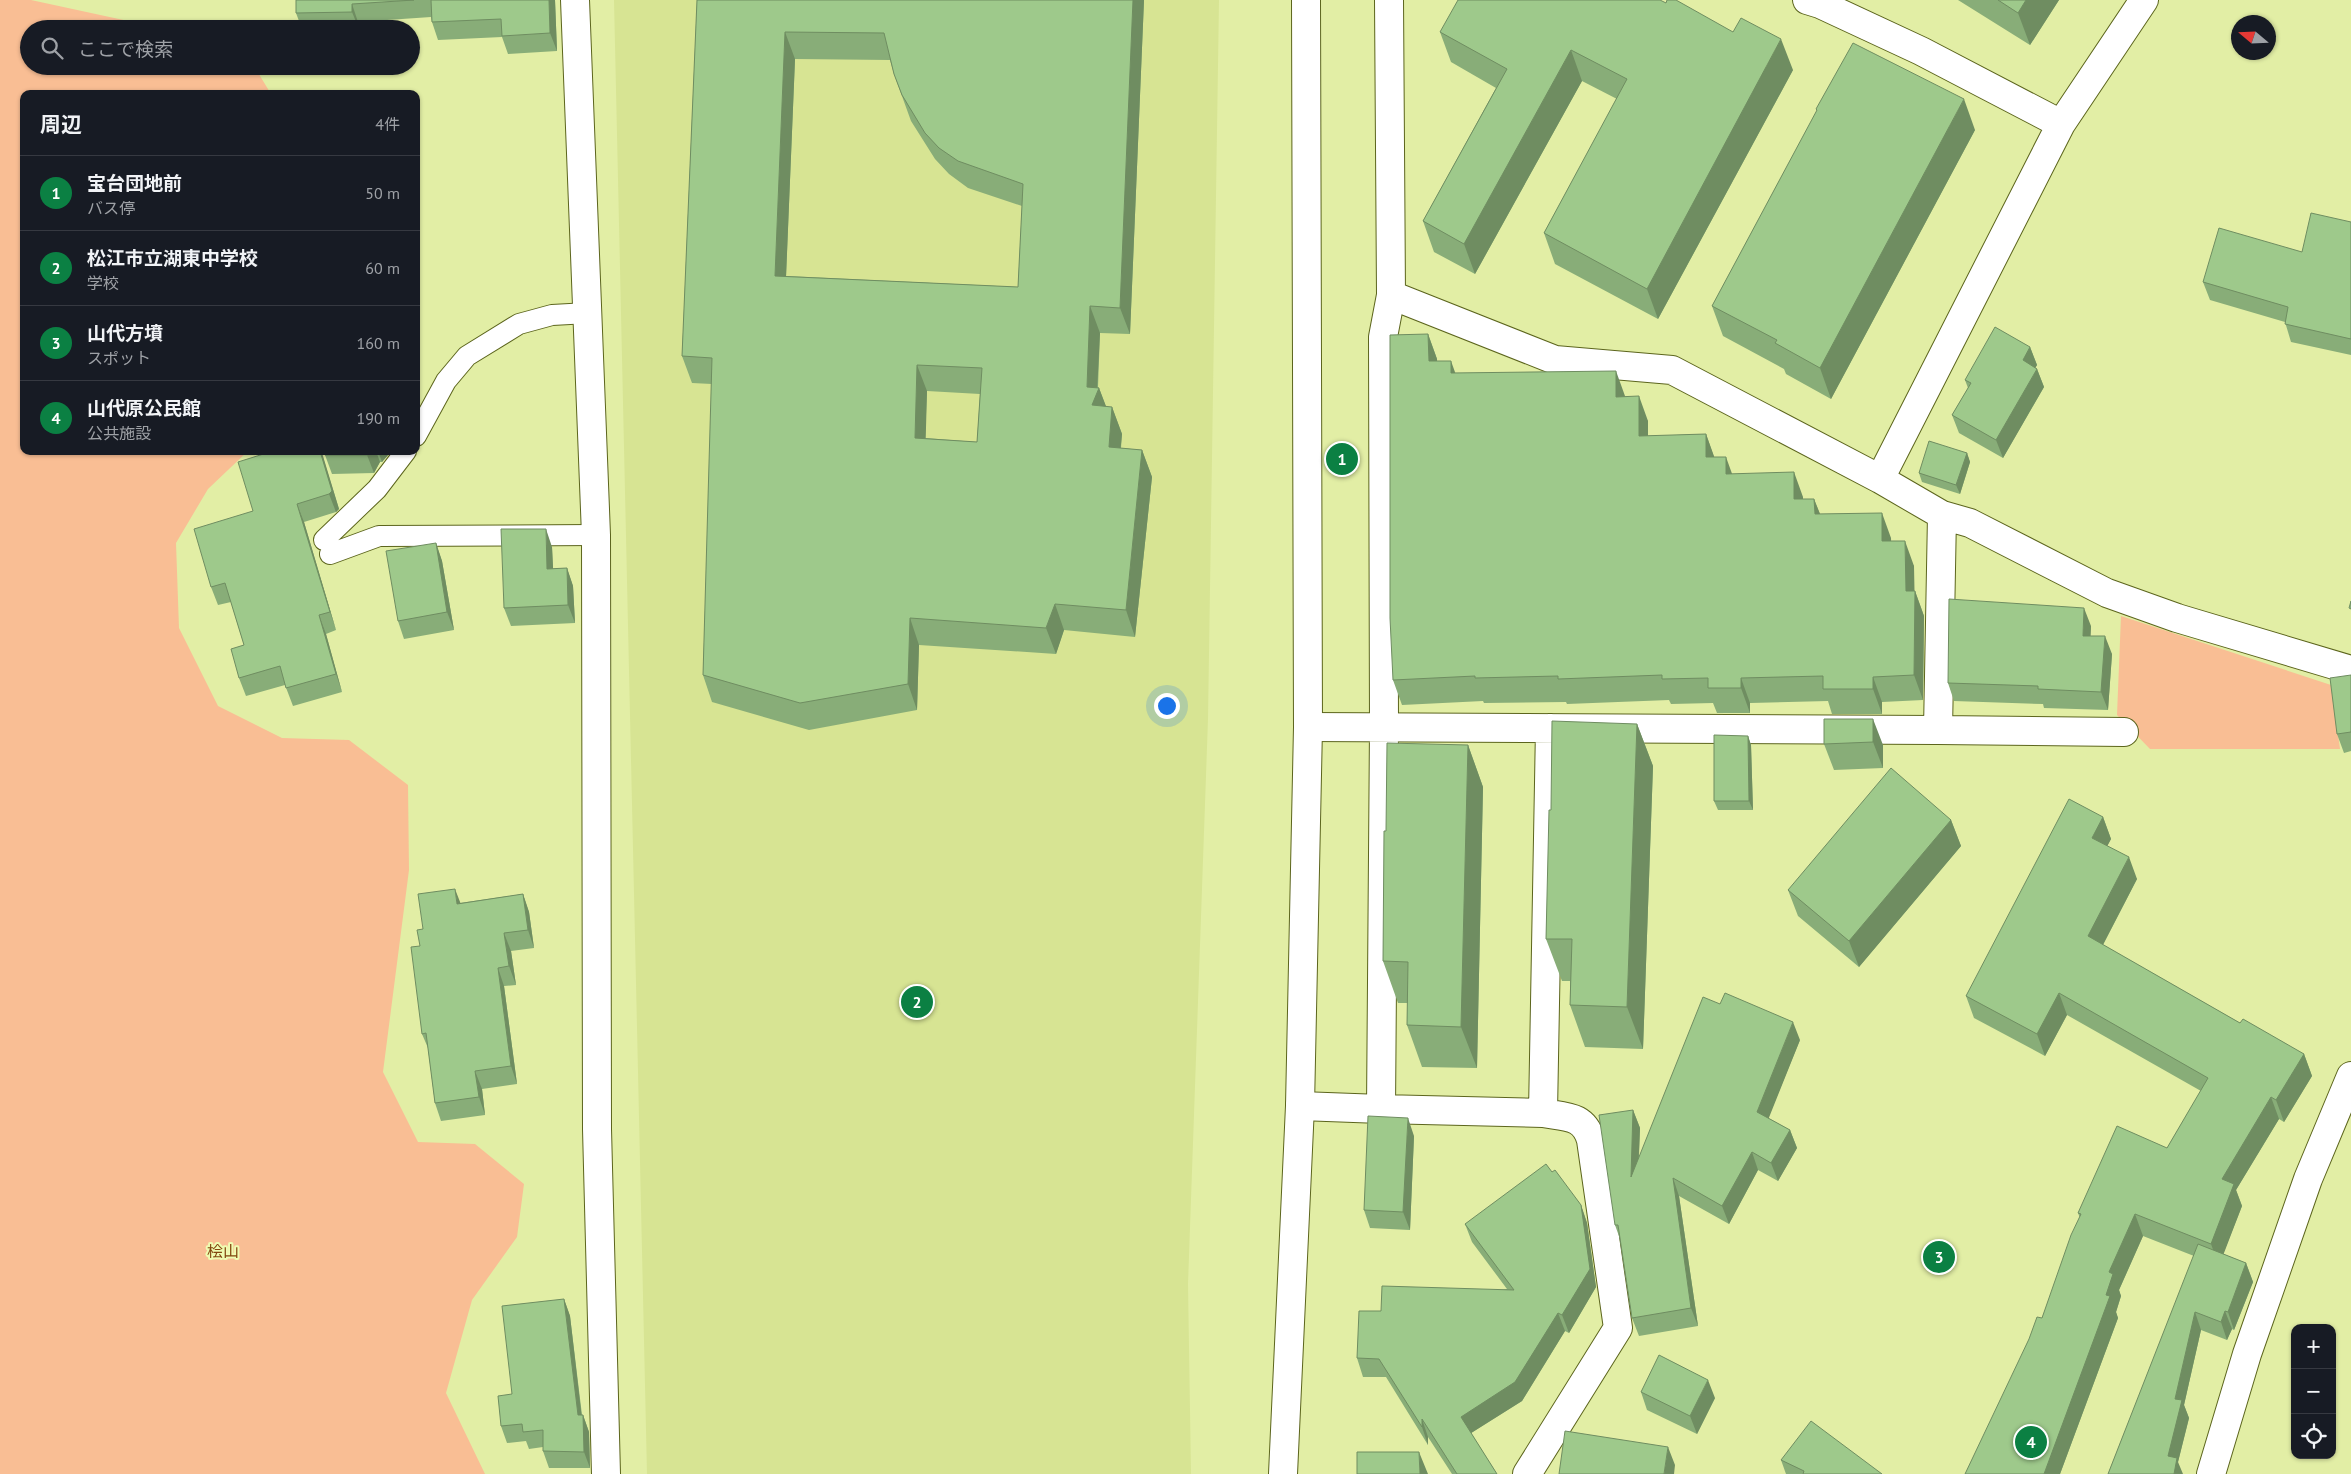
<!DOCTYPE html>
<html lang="ja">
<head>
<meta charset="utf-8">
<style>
	body { margin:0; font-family:"PT Sans","Noto Sans JP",sans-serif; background:#242831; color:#f1f3f6 }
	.controls { position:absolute; right:15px; bottom:15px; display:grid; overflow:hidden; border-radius:10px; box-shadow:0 1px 4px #0004 }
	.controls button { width:45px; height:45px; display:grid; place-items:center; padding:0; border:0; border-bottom:1px solid #363941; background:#171b24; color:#f1f3f6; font:25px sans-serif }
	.compass { position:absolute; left:2231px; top:15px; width:45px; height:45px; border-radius:50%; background:#171b24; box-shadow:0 1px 4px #0004; rotate:289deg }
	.you { position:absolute; left:1166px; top:705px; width:18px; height:18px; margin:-12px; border:4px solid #fff; border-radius:50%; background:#1a73e8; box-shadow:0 0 0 8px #1a73e833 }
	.badge { display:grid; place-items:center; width:32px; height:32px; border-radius:50%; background:#0b8043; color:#fff; font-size:16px; font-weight:700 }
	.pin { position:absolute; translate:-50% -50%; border:2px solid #fff; box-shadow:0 1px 5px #0006 }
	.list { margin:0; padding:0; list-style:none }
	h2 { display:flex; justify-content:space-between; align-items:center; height:65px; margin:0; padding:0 20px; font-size:21px }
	h2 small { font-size:16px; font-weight:400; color:#9ea1a6 }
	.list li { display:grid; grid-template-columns:32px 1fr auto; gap:15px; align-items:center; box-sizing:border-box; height:75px; padding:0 20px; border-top:1px solid #363941 }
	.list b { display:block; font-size:19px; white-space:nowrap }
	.list p { margin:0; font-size:16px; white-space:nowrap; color:#9ea1a6 }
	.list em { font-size:16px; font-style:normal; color:#9ea1a6 }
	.icon { flex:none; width:28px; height:28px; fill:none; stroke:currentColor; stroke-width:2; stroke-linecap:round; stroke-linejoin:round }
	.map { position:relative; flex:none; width:2351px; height:1474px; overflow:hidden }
	.search { position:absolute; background:#171b24; box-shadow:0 1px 4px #0004; left:20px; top:20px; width:400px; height:55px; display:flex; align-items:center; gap:12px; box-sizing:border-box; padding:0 18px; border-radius:28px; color:#9ea1a6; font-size:19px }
	.panel { position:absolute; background:#171b24; box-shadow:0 1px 4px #0004; left:20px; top:90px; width:400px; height:365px; border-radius:10px }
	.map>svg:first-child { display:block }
	.built { fill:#d7e493 }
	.green { fill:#f9be94 }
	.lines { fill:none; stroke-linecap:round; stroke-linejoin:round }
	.lane-casing { stroke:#5c651d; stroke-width:22 }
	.street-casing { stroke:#5c651d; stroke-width:30 }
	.secondary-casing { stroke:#5c651d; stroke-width:30 }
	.lane { stroke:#fff; stroke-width:20 }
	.street { stroke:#fff; stroke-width:28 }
	.secondary { stroke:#fff; stroke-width:28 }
	.wall { fill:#88ad78; fill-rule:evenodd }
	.shaded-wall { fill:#6f8d61 }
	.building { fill:#9ec98b; stroke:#6f8d61; fill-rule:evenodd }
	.labels { text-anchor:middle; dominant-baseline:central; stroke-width:4; stroke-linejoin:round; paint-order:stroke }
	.park-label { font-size:16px; fill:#83460f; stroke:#effcb2 }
</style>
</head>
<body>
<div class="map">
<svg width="2351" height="1474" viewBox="0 0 2351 1474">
	<rect width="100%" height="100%" fill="#e2eea5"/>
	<path class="built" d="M614 0H1219L1208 719 1188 1284 1191 1474H647Z"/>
	<path class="green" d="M0 0H31L165 29H29V66H254L271 94H24V451H248L208 489 176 543 179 628 218 706 282 738 349 740 408 785 409 870 383 1072 418 1142 475 1144 524 1184 517 1237 472 1300 446 1393 485 1474H0Z
		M2121 616 2331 685 2340 749H2150L2117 715Z"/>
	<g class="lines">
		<g class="lane-casing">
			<path id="lane" d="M416 436 446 381 467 356 519 324 552 315 588 313
				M324 540 377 489 406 451
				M330 554 379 536 596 535"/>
		</g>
		<g class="street-casing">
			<path id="street" d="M575 0 596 535 597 1129 606 1474
				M1807 0 1820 4 1921 51 2061 124
				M1391 295 1555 360 1672 370 1880 479 1942 515 1970 523 2107 593 2177 618 2351 670
				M1880 479 2061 124 2144 0
				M1308 727 1938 730 1942 515
				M1938 730 2124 732
				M1300 1106 1381 1109 1384 728 1383 337 1391 295 1389 0
				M1381 1109 1543 1113 1550 728
				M1527 1474 1618 1328 1591 1140C1584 1115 1566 1117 1543 1113
				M2211 1474 2247 1354 2308 1179 2351 1076"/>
		</g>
		<g class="secondary-casing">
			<path id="secondary" d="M1283 1474 1300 1106 1308 727 1306 0"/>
		</g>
		<use href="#lane" class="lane"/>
		<use href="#street" class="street"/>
		<use href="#secondary" class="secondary"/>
	</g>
	<path class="wall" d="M296 0H555L557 51 508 54 502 37 438 40 432 22 431 17 358 22 359 29H302L296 13Z
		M697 0H1144L1130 334 1100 333 1098 387 1099 388 1106 407H1112L1122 434 1121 448 1142 450 1152 477 1135 637 1064 630 1056 654 919 645 917 710 809 730 712 702 703 675 712 384 692 383 682 356ZM795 59 890 60 894 74 911 121 935 159 949 174 968 188 1022 206 1018 287 786 276ZM927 391 980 394 977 442 925 438Z
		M1958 0H2059L2030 45Z
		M1440 32 1793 70 1658 319 1555 264 1544 233 1617 99 1582 81 1475 274 1434 252 1423 221 1496 88 1451 62Z
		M1816 109 1975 130 1831 399 1786 374 1784 369 1723 336 1712 306 1817 111Z
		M2351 222V355L2291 342 2285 322 2210 300 2203 282 2302 252Z
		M1428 334 1437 359V361L1455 373 1625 397 1648 421V436L1706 434 1714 457 1732 474 1803 497V499H1814L1820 514 1891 538V541L1914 566V591H1915L1924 616 1923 700 1882 702V714H1832L1828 701 1750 703V713H1717L1713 703 1671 704 1669 700 1567 704 1566 702 1484 703 1483 701 1402 705 1393 680Z
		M2030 347 2037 365 2035 368 2037 369 2044 387 2003 458 1959 433 1952 415 1968 388 1965 380Z
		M273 451H321L339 509 336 512 304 522 336 630 326 634 342 692 293 706 285 685 246 696 239 678 244 645 231 602 218 605 211 587 253 511Z
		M325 451H388V455L382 462H380L374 473 332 474 325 455Z
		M1967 453 1970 462 1960 494 1922 482 1919 473Z
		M436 543 442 561 454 630 404 639 398 621Z
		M552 547 553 569 567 568 573 586 575 623 511 626 504 608Z
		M2091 626 2090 636 2112 654 2108 710 2044 708 2043 704 1954 701 1948 683Z
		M2351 675V751L2344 753 2337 734Z
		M1824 719 1883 745V768L1834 770 1824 744Z
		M1637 724 1653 766 1643 1049 1585 1047 1570 1005V981H1562L1546 939 1551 810Z
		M1748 736 1751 745 1753 810H1718L1714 801Z
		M1468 745 1483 787 1477 1068 1422 1067 1407 1025 1408 1003H1398L1383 961 1386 831Z
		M2103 817 2111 839 2107 846 2137 879 2103 945 2240 1023 2304 1054 2312 1076 2284 1122 2279 1119 2236 1190 2242 1206 2223 1254 2246 1263 2253 1282 2234 1330 2232 1329 2227 1340 2201 1330 2184 1405 2189 1418 2178 1462 2108 1474 2194 1256 2143 1236 2119 1290 2121 1296 2116 1312 2118 1318 2060 1474H1965L2042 1318 2080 1218 2078 1213 2167 1148 2201 1091 2067 1015 2045 1056 1974 1018 1966 996Z
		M1951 820 1961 846 1859 967 1798 916 1788 890Z
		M523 894 529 912 534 948 511 951 516 985 504 986 517 1084 482 1089 485 1115 441 1121 435 1103 428 1048 422 1034 420 946 423 929 460 903Z
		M1800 1040 1768 1118 1790 1130 1797 1148 1778 1181 1758 1170 1729 1224 1679 1196 1698 1326 1639 1336 1632 1318 1620 1239 1615 1225 1633 1110 1640 1128 1639 1157Z
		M1414 1136 1410 1230 1370 1228 1364 1210Z
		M1552 1172 1581 1205 1587 1223 1596 1287 1569 1333 1565 1331 1522 1401 1471 1433 1497 1474H1452L1428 1437V1445L1386 1377H1363L1357 1358 1381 1311 1507 1289 1472 1242 1465 1224Z
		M564 1299 570 1316 582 1415H583L589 1432 590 1468H549L543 1451V1447L529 1449 526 1441 507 1443 501 1426Z
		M1641 1392 1715 1398 1697 1434 1647 1410Z
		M1781 1460 1882 1474H1786Z"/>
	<path class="shaded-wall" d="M549 0H555L557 51 550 33Z
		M1133 0H1144L1130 334 1120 308Z
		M2026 0H2059L2030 45 2018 13Z
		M352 4 358 22 359 29 352 12Z
		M785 32 795 59 785 302 775 276Z
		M1781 39 1793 70 1658 319 1647 289Z
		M1571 50 1582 81 1475 274 1464 244Z
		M1964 99 1975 130 1831 399 1820 368Z
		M1090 306 1100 333 1097 392 1099 388 1109 414 1092 405 1087 387Z
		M1428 334 1437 359 1438 386 1429 361Z
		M2030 347 2037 365 2029 379 2023 360Z
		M1451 361 1460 386 1451 373Z
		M917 365 927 391 925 464 915 438Z
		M2037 369 2044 387 2003 458 1996 440Z
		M1616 371 1625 396V422L1616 397Z
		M1639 396 1648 421V461L1639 436Z
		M1112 407 1122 434 1118 474 1109 447Z
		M1706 434 1715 459 1706 457Z
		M1142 450 1152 477 1135 637 1126 610Z
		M320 451H321L323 456 339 509 336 512 329 494Z
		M370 451H376L380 462 374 473 367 455Z
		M378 451H388V455L382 462Z
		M1967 453 1970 462 1960 494 1956 485Z
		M1726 457 1735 482 1726 474Z
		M1794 472 1803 497V524L1794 499Z
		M1814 499 1824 524 1815 514Z
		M297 504 304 522 336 630 330 612Z
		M1882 513 1891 538 1892 566 1882 541Z
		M546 529 552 547 554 587 547 569Z
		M1905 541 1914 566 1915 616 1906 591Z
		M436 543 442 561 454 630 447 612Z
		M567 568 573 586 575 623 568 605Z
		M1915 591 1924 616 1923 700 1914 675Z
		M1055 604 1064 630 1056 654 1046 628Z
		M2084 608 2091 626 2090 654 2083 636Z
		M319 615 326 634 342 692 336 674Z
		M910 618 919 645 917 710 908 684Z
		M2105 636 2112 654 2108 710 2101 692Z
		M1873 677 1882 702V714L1873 689Z
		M1741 678 1750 703V713L1741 688Z
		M1873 719 1883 745V768L1873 742Z
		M1637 724 1653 766 1643 1049 1627 1007Z
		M1748 736 1751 745 1753 810 1749 801Z
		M1468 745 1483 787 1477 1068 1461 1027Z
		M2103 817 2111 839 2100 860 2092 838Z
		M1951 820 1961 846 1859 967 1849 941Z
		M2129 857 2137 879 2096 958 2088 936Z
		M455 889 462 907 457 904Z
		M523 894 529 912 534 948 528 930Z
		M504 933 511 951 516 985 509 966Z
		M498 968 504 986 517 1084 511 1066Z
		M2059 993 2067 1015 2045 1056 2037 1034Z
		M1793 1022 1800 1040 1764 1130 1757 1112Z
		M2304 1054 2312 1076 2284 1122 2276 1100Z
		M475 1071 482 1089 485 1115 479 1097Z
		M2271 1097 2279 1119 2236 1190 2242 1206 2219 1266 2211 1244 2222 1179Z
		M1633 1110 1640 1128 1637 1195 1631 1177Z
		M1408 1118 1414 1136 1410 1230 1403 1212Z
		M1790 1130 1797 1148 1778 1181 1771 1163Z
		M1752 1152 1758 1170 1729 1224 1722 1206Z
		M1673 1178 1679 1196 1698 1326 1691 1308Z
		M1581 1205 1587 1223 1596 1287 1569 1333 1562 1315Z
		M2135 1214 2143 1236 2119 1290 2121 1296 2116 1312 2118 1318 2060 1474H2044L2106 1295 2109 1272Z
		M2246 1263 2253 1282 2234 1330 2228 1312Z
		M564 1299 570 1316 583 1428V1415L589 1432 590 1468 584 1452 578 1415Z
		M2225 1311 2232 1329 2227 1340 2221 1322Z
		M2195 1312 2201 1330 2184 1405 2189 1418 2178 1462 2183 1474H2174L2168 1456 2175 1399Z
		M1558 1313 1565 1331 1522 1401 1468 1435 1461 1417Z
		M1708 1380 1715 1398 1697 1434 1690 1416Z
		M1422 1419 1428 1437V1445L1422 1427Z
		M1668 1447 1675 1465 1674 1474H1664Z
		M1419 1452 1428 1474H1420Z"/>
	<path class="building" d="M296 0H414L352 4V12L296 13Z
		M431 0H549L550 33 502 36 501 19 432 22Z
		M697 0H1133L1120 308 1090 306 1087 387 1099 388 1092 405 1112 407 1109 447 1142 450 1126 610 1055 604 1046 628 910 618 908 684 800 703 703 675 712 358 682 356ZM785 32 884 33 894 74 902 95 925 133 939 148 958 161 1023 184 1018 287 775 276ZM917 365 982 368 977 442 915 438Z
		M1458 0H1660L1666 3 1667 0H1676L1733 32 1741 18 1781 39 1647 289 1544 233 1627 79 1571 50 1464 244 1423 221 1507 69 1440 32Z
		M1998 0H2026L2018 13Z
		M1853 43 1964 99 1820 368 1775 343 1777 340 1712 306 1817 110 1816 109Z
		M2311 213 2351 222V339L2285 324 2288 307 2203 282 2219 228 2302 252Z
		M1995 327 2030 347 2023 360 2037 369 1996 440 1952 415 1971 383 1965 380Z
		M1428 334 1429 361H1451V373L1616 371V397L1639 396V436L1706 434V457H1726V474L1794 472V499H1814L1815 514 1882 513V541H1905L1906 591H1915L1914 675 1873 677V689H1823V676L1741 678V688H1708V678L1662 679V675L1558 679V676L1475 678V676L1393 680 1390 618V335Z
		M1929 441 1967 453 1956 485 1919 473Z
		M273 451H320L332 491 329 494 297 504 330 612 319 615 336 674 286 688 280 666 239 678 231 649 244 645 225 583 211 587 194 529 253 511 238 462Z
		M325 451H370L367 455H325Z
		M501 529H546L547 569 567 568 568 605 504 608Z
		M436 543 447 612 398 621 386 551Z
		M1949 599 2084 608 2083 636H2105L2101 692 2038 689V686L1948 683Z
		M2351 601V609L2349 608Z
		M2351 675V732L2337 734 2330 678Z
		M1824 719H1873V742L1824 744Z
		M1552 721 1637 724 1627 1007 1570 1005 1572 939H1546L1549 810H1551Z
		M1714 735 1748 736 1749 801H1714Z
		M1387 743 1468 745 1461 1027 1407 1025 1408 962 1383 961 1384 831H1386Z
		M1891 768 1951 820 1849 941 1788 890Z
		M2069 799 2103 817 2092 838 2129 857 2088 936 2240 1023 2243 1019 2304 1054 2276 1100 2271 1097 2222 1179 2234 1184 2211 1244 2135 1214 2109 1272 2113 1274 2106 1295 2110 1296 2044 1474H1965L2029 1339 2037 1317 2042 1318 2071 1235 2081 1214 2078 1213 2117 1126 2167 1148 2208 1078 2059 993 2037 1034 1966 996Z
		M455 889 457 904 523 894 528 930 504 933 509 966 498 968 511 1066 475 1071 479 1097 435 1103 426 1033 422 1034 411 947 420 946 417 930 423 929 418 894Z
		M1725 993 1793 1022 1757 1112 1790 1130 1771 1163 1752 1152 1722 1206 1673 1178 1691 1308 1632 1318 1618 1225H1615L1599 1115 1633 1110 1631 1177 1703 997 1720 1004Z
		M1368 1116 1408 1118 1403 1212 1364 1210Z
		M1546 1164 1552 1172 1555 1170 1581 1205 1590 1269 1562 1315 1558 1313 1515 1382 1461 1417 1497 1474H1457L1422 1419V1427L1379 1359 1357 1358 1359 1311H1381L1382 1286 1514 1290 1465 1224Z
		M2198 1244 2246 1263 2228 1312 2225 1311 2221 1322 2195 1312 2175 1399 2182 1400 2168 1456 2177 1458 2174 1474H2108Z
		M564 1299 578 1415H583L584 1452 543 1451V1430L523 1432 522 1424 501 1426 498 1396 512 1394 502 1306Z
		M1659 1355 1708 1380 1690 1416 1641 1392Z
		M1811 1421 1882 1474H1803L1804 1471 1781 1460Z
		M1565 1431 1668 1447 1664 1474H1559Z
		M1357 1452H1419L1420 1474H1357Z"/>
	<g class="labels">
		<g class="park-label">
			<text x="223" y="1251">桧山</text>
		</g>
	</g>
</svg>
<div class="controls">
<button>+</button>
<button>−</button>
<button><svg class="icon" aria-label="locate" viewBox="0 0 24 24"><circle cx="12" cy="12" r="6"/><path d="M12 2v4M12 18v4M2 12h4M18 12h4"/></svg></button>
</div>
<svg class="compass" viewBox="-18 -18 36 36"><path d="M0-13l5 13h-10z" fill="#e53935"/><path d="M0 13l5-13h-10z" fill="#9ea1a6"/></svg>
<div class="you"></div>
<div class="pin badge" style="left:1342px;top:459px">1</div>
<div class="pin badge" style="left:917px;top:1002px">2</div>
<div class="pin badge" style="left:1939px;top:1257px">3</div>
<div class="pin badge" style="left:2031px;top:1442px">4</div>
<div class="search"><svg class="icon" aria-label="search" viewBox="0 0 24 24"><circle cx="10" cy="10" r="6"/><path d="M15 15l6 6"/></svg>ここで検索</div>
<section class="panel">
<h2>周辺<small>4件</small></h2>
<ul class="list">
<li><span class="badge">1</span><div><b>宝台団地前</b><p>バス停</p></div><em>50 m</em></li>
<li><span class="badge">2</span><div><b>松江市立湖東中学校</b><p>学校</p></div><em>60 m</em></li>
<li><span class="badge">3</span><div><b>山代方墳</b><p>スポット</p></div><em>160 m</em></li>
<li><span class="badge">4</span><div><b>山代原公民館</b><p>公共施設</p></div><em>190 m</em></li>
</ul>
</section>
</div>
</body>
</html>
